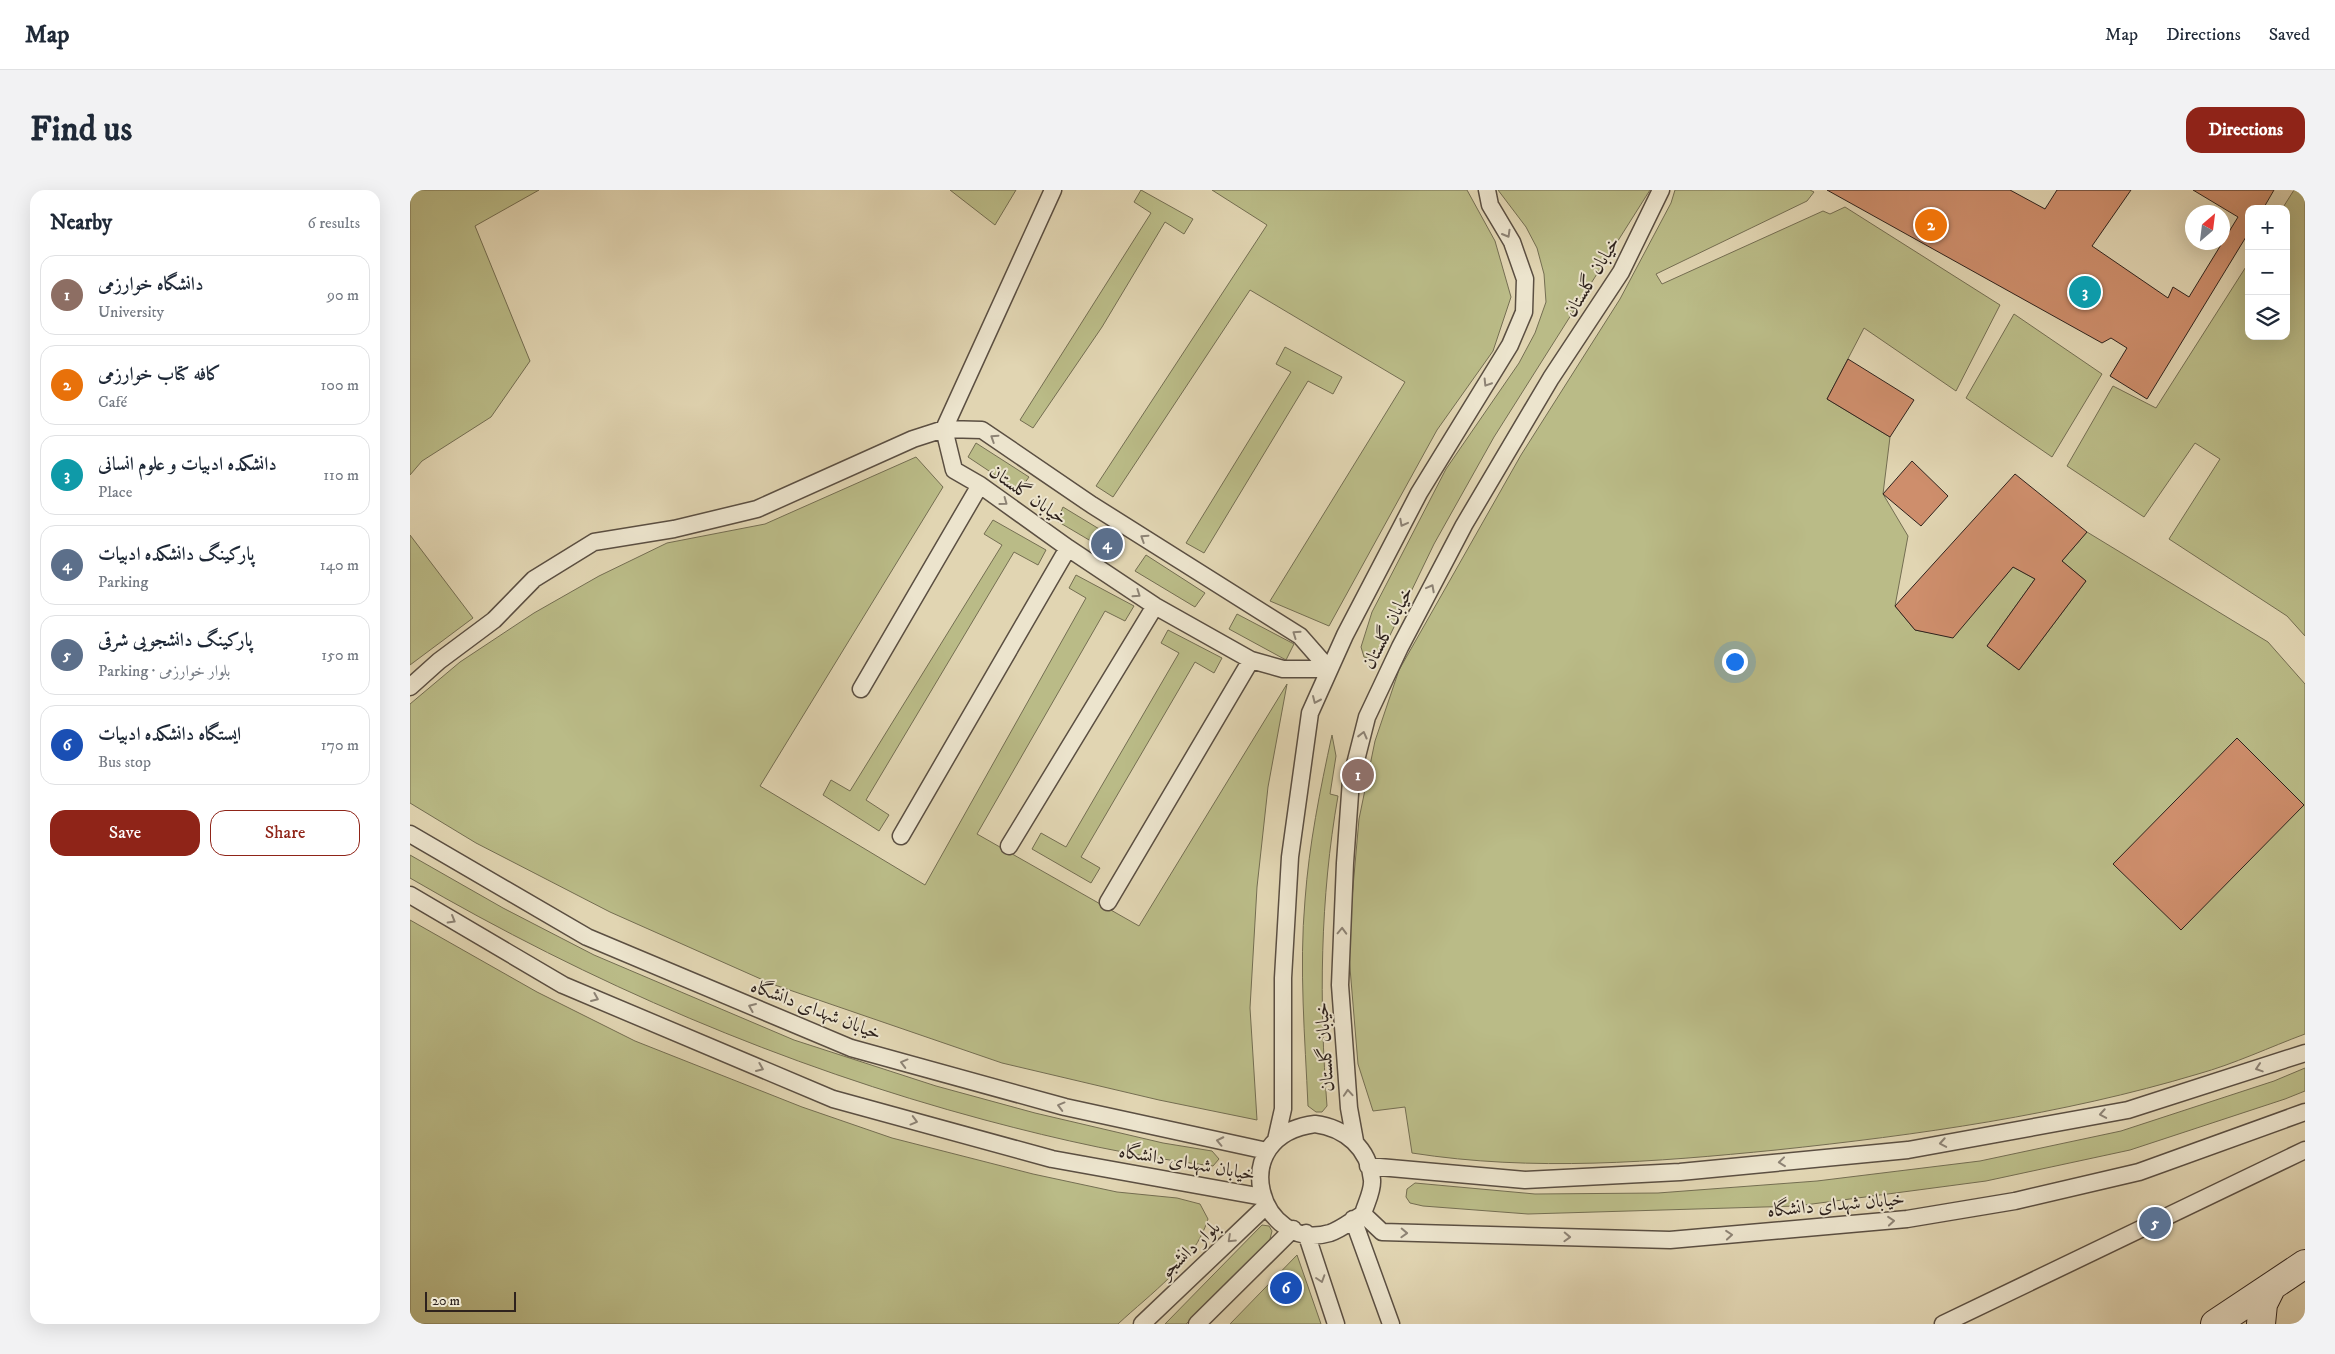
<!DOCTYPE html>
<html lang="en">
<head>
<meta charset="utf-8">
<style>
	body { margin:0; font-family:"IM FELL DW Pica",Amiri,serif; background:#f2f2f3; color:#1f2937 }
	.controls { position:absolute; right:15px; top:15px; display:grid; overflow:hidden; border-radius:10px; box-shadow:0 5px 20px #0002 }
	.controls button { width:45px; height:45px; display:grid; place-items:center; padding:0; border:0; border-bottom:1px solid #e0e1e3; background:#fff; color:#1f2937; font:25px sans-serif }
	.compass { position:absolute; left:1775px; top:15px; width:45px; height:45px; border-radius:50%; background:#fff; box-shadow:0 5px 20px #0002; rotate:28deg }
	.scale { position:absolute; left:15px; bottom:12px; width:91px; box-sizing:border-box; padding-left:5px; border:2px solid #2e221d; border-top:0; font-size:14px; line-height:18px; white-space:nowrap; color:#2e221d; -webkit-text-stroke:4px #ece4cd; paint-order:stroke }
	.you { position:absolute; left:1324px; top:471px; width:18px; height:18px; margin:-12px; border:4px solid #fff; border-radius:50%; background:#1a73e8; box-shadow:0 0 0 8px #1a73e833 }
	.badge { display:grid; place-items:center; width:32px; height:32px; border-radius:50%; background:#8f2418; color:#fff; font-size:16px; font-weight:700 }
	.pin { position:absolute; translate:-50% -50%; border:2px solid #fff; box-shadow:0 1px 5px #0006 }
	.list { margin:0; padding:0; list-style:none }
	h2 { display:flex; justify-content:space-between; align-items:center; height:65px; margin:0; padding:0 20px; font-size:21px }
	h2 small { font-size:16px; font-weight:400; color:#747a83 }
	.list li { display:grid; grid-template-columns:32px 1fr auto; gap:15px; align-items:center; box-sizing:border-box; height:80px; margin:0 10px 10px; padding:0 10px; border:1px solid #e0e1e3; border-radius:15px }
	.list b { display:block; font-size:19px; white-space:nowrap }
	.list p { margin:0; font-size:16px; white-space:nowrap; color:#747a83 }
	.list em { font-size:16px; font-style:normal; color:#747a83 }
	.actions { display:flex; gap:10px; padding:15px 20px }
	.actions a { flex:1; padding:11px 0; border:1px solid #8f2418; border-radius:15px; text-align:center; font-size:18px; color:#8f2418 }
	.actions .main { background:#8f2418; color:#fff }
	.icon { flex:none; width:28px; height:28px; fill:none; stroke:currentColor; stroke-width:2; stroke-linecap:round; stroke-linejoin:round }
	.map { position:relative; flex:none; width:1895px; height:1134px; overflow:hidden; border-radius:15px }
	header { display:flex; align-items:center; gap:30px; box-sizing:border-box; height:70px; padding:0 25px; background:#fff; border-bottom:1px solid #e0e1e3 }
	header strong { font-size:24px }
	nav { display:flex; gap:28px; margin-inline-start:auto; font-size:18px }
	.intro { display:flex; align-items:center; justify-content:space-between; box-sizing:border-box; height:120px; padding:0 30px }
	h1 { margin:0; font-size:35px }
	.button { padding:12px 22px; border-radius:15px; background:#8f2418; color:#fff; font-size:18px; font-weight:700 }
	main { display:flex; gap:30px; padding:0 30px }
	aside { flex:1; background:#fff; border-radius:15px; box-shadow:0 5px 20px #0002 }
	.map>svg:first-child { display:block }
	.green { fill:#babb87; stroke:#746e52 }
	.building { fill:#ce8e6c; stroke:#2e221d }
	.lines { fill:none; stroke-linecap:round; stroke-linejoin:round }
	.service-casing { stroke:#5b4f42; stroke-width:19 }
	.secondary-casing { stroke:#2e221d; stroke-width:30 }
	.service { stroke:#ece4cd; stroke-width:16 }
	.secondary { stroke:#ece4cd; stroke-width:28 }
	.oneway { stroke:#8d8375 }
	.labels { text-anchor:middle; dominant-baseline:central; stroke-width:4; stroke-linejoin:round; paint-order:stroke }
	.street-label { font-size:19px; fill:#2e221d; stroke:#ece4cd }
</style>
</head>
<body>
<header>
<strong>Map</strong>
<nav><a>Map</a><a>Directions</a><a>Saved</a></nav>
</header>
<div class="intro"><h1>Find us</h1><a class="button">Directions</a></div>
<main>
<aside>
<h2>Nearby<small>6 results</small></h2>
<ul class="list">
<li><span class="badge" style="background:#8d6e63">1</span><div><b>دانشگاه خوارزمی</b><p>University</p></div><em>90 m</em></li>
<li><span class="badge" style="background:#e8710a">2</span><div><b>کافه کتاب خوارزمی</b><p>Café</p></div><em>100 m</em></li>
<li><span class="badge" style="background:#0f9aa8">3</span><div><b>دانشکده ادبیات و علوم انسانی</b><p>Place</p></div><em>110 m</em></li>
<li><span class="badge" style="background:#5c6f8a">4</span><div><b>پارکینگ دانشکده ادبیات</b><p>Parking</p></div><em>140 m</em></li>
<li><span class="badge" style="background:#5c6f8a">5</span><div><b>پارکینگ دانشجویی شرقی</b><p>Parking · بلوار خوارزمی</p></div><em>150 m</em></li>
<li><span class="badge" style="background:#1a4fb4">6</span><div><b>ایستگاه دانشکده ادبیات</b><p>Bus stop</p></div><em>170 m</em></li>
</ul>
<div class="actions"><a class="main">Save</a><a>Share</a></div>
</aside>
<div class="map">
<svg width="1895" height="1134" viewBox="0 0 1895 1134">
	<rect width="100%" height="100%" fill="#e1d5b2"/>
	<filter id="stains"><feTurbulence type="fractalNoise" baseFrequency=".004" numOctaves="4"/><feColorMatrix values="0 0 0 0 .2 0 0 0 0 .09 0 0 0 0 .02 0 0 0 .5 -.17"/></filter>
	<radialGradient id="worn" r=".72"><stop offset=".6" stop-color="#630" stop-opacity="0"/><stop offset="1" stop-color="#630" stop-opacity=".3"/></radialGradient>
	<path class="green" d="M0 0H129L65 36 120 171 81 227 12 271 0 285Z
		M540 0H606L585 35Z
		M731 0 783 29 774 44 755 32 692 137 623 238 610 230 741 23 724 12Z
		M802 0H1057L1085 51 1101 107 1083 161 1027 240 919 436 860 411 995 192 840 100 703 307 686 296 857 35Z
		M1088 0H1240L1084 247 1024 354 970 466 963 469 954 467 951 457 962 422 1036 279 1109 173 1125 143 1136 112 1134 84 1127 58 1116 37Z
		M1265 0H1400L1404 2 1397 11 1246 84 1252 94 1413 21 1420 24 1435 17 1590 115 1546 201 1454 138 1417 209 1480 247 1473 304 1498 346 1485 416 1505 440 1543 447 1603 377 1625 389 1577 456 1609 480 1676 391 1652 371 1677 342 1858 452 1895 494V844C1860 857 1824 874 1788 884 1651 925 1508 945 1366 960 1245 972 1123 982 1002 963L995 917 963 921 948 874 938 754 949 629 965 551 989 480 1111 265 1210 109 1261 13Z
		M1884 0H1895V446L1877 426 1759 349 1810 269 1785 253 1734 327 1657 276 1703 196 1746 218 1839 72V146H1876V19H1872Z
		M1604 124 1692 184 1642 267 1556 208Z
		M875 157 932 187 923 204 898 191 794 363 776 353 881 182 866 174Z
		M566 253 619 287 609 301 558 267Z
		M506 267 533 297 350 596 515 695 676 408 659 398 666 385 724 416 715 431 695 421 567 644 729 736 877 494 858 597 847 697 840 818 847 930 749 910 592 873 362 794 200 722 66 653 0 613V514L50 472 124 423 189 386 257 353 355 334Z
		M653 317 704 348 696 360 647 331Z
		M583 330 636 360 628 375 604 362 456 610 479 625 469 641 413 605 421 590 440 601 592 355 574 344Z
		M0 345 63 428 0 475Z
		M736 365 795 403 785 417 725 381Z
		M827 424 884 454 876 470 819 439Z
		M758 440 812 468 804 483 785 472 671 667 690 678 681 693 622 659 631 643 656 657 769 463 751 453Z
		M922 545 926 566 920 604 928 606C910 708 909 813 917 916L912 922H906L898 916C895 848 889 778 895 710 899 655 910 600 922 545Z
		M0 665 93 718 184 765 384 850 526 896 625 923 753 953 802 961 809 969 803 976C726 967 650 950 575 930 373 876 180 793 0 688Z
		M0 730 127 802 225 851 392 917 482 948 623 984 707 1002 767 1008 790 1014 798 1029C784 1074 741 1103 708 1134H0Z
		M1895 878V901L1875 909 1720 960 1576 991 1387 1016 1118 1024 1013 1016 1000 1013 996 1007 997 999 1005 993 1125 1004 1248 1003 1407 991 1570 971 1711 941 1864 891Z
		M852 1035 859 1036 862 1041 860 1049 776 1134H755Z
		M887 1065 911 1134H820Z"/>
	<path class="building" d="M1417 0H1600L1635 19 1647 0H1721L1682 56 1758 108 1763 97 1779 107 1828 27 1783 0H1864L1853 19H1839V42L1737 209 1700 186 1717 158 1701 148 1692 153Z
		M1438 169 1504 210 1480 247 1417 209Z
		M1502 271 1538 306 1511 336 1473 304Z
		M1605 284 1677 342 1652 371 1676 391 1609 480 1577 456 1625 389 1603 377 1543 448 1505 440 1485 416Z
		M1827 548 1894 615 1771 740 1703 674Z"/>
	<g class="lines">
		<g class="service-casing">
			<path id="service" d="M643 0 534 239 544 280 570 295 658 358 745 416 841 470 873 479H919
				M0 497 29 471 84 430 124 389 184 352 264 339 347 319 503 249 534 239 572 240 682 315 890 446 919 479
				M451 499 570 295
				M0 644 177 747 441 858 655 917 857 961
				M491 646 658 358
				M599 656 745 416
				M0 705 153 795 423 909 642 969 853 1007
				M698 712 841 470
				M905 934C935 938 959 958 962 990 963 1001 956 1013 953 1024 942 1030 932 1039 920 1043 850 1064 813 946 905 934Z
				M866 950 873 919V788L880 667 900 523 935 445 1009 303 1100 155 1114 122 1115 89 1102 52 1080 15 1077 0
				M945 951 939 918 930 795 935 673 941 590 957 527 990 457 1054 335 1141 188 1211 82 1251 0
				M958 976 1115 990 1270 982 1498 960 1718 920 1895 863
				M953 1024 972 1042 1260 1050 1497 1029 1605 1011 1729 982 1895 922
				M943 1029 981 1134
				M896 1043 926 1134
				M732 1134 856 1016
				M787 1134 883 1039
				M1533 1134 1895 960"/>
		</g>
		<g class="secondary-casing">
			<path id="secondary" d="M1805 1134 1895 1074
				M1851 1134 1853 1114 1862 1096"/>
		</g>
		<use href="#service" class="service"/>
		<use href="#secondary" class="secondary"/>
	</g>
	<defs><path id="oneway-chevron" d="M-2-3.5L2.5 0L-2 3.5" fill="none" stroke-width="1.6" stroke-linecap="round" stroke-linejoin="round" transform="scale(1.25)"/></defs>
	<g class="oneway">
		<use href="#oneway-chevron" transform="translate(1097 44) rotate(60)"/>
		<use href="#oneway-chevron" transform="translate(1077 193) rotate(122)"/>
		<use href="#oneway-chevron" transform="translate(584 248) rotate(-147)"/>
		<use href="#oneway-chevron" transform="translate(594 312) rotate(36)"/>
		<use href="#oneway-chevron" transform="translate(993 333) rotate(118)"/>
		<use href="#oneway-chevron" transform="translate(734 348) rotate(-147)"/>
		<use href="#oneway-chevron" transform="translate(1021 398) rotate(-62)"/>
		<use href="#oneway-chevron" transform="translate(727 404) rotate(34)"/>
		<use href="#oneway-chevron" transform="translate(886 444) rotate(-145)"/>
		<use href="#oneway-chevron" transform="translate(906 510) rotate(114)"/>
		<use href="#oneway-chevron" transform="translate(953 545) rotate(-76)"/>
		<use href="#oneway-chevron" transform="translate(42 730) rotate(30)"/>
		<use href="#oneway-chevron" transform="translate(932 741) rotate(-88)"/>
		<use href="#oneway-chevron" transform="translate(185 808) rotate(23)"/>
		<use href="#oneway-chevron" transform="translate(342 817) rotate(-157)"/>
		<use href="#oneway-chevron" transform="translate(494 873) rotate(-165)"/>
		<use href="#oneway-chevron" transform="translate(350 878) rotate(23)"/>
		<use href="#oneway-chevron" transform="translate(1849 878) rotate(162)"/>
		<use href="#oneway-chevron" transform="translate(938 903) rotate(-94)"/>
		<use href="#oneway-chevron" transform="translate(651 916) rotate(-165)"/>
		<use href="#oneway-chevron" transform="translate(1693 924) rotate(170)"/>
		<use href="#oneway-chevron" transform="translate(504 931) rotate(15)"/>
		<use href="#oneway-chevron" transform="translate(810 951) rotate(-168)"/>
		<use href="#oneway-chevron" transform="translate(1533 953) rotate(170)"/>
		<use href="#oneway-chevron" transform="translate(1372 972) rotate(174)"/>
		<use href="#oneway-chevron" transform="translate(1481 1031) rotate(-5)"/>
		<use href="#oneway-chevron" transform="translate(994 1043) rotate(2)"/>
		<use href="#oneway-chevron" transform="translate(1319 1045) rotate(-5)"/>
		<use href="#oneway-chevron" transform="translate(1157 1047) rotate(2)"/>
		<use href="#oneway-chevron" transform="translate(821 1049) rotate(137)"/>
		<use href="#oneway-chevron" transform="translate(911 1089) rotate(72)"/>
	</g>
	<g class="labels">
		<g class="street-label">
			<text transform="translate(1182 87) rotate(-59)">خیابان گلستان</text>
			<text transform="translate(618 305) rotate(35)">خیابان گلستان</text>
			<text transform="translate(978 438) rotate(-63)">خیابان گلستان</text>
			<text transform="translate(406 820) rotate(21)">خیابان شهدای دانشگاه</text>
			<text transform="translate(915 857) rotate(-94)">خیابان گلستان</text>
			<text transform="translate(777 973) rotate(10)">خیابان شهدای دانشگاه</text>
			<text transform="translate(1426 1015) rotate(-5)">خیابان شهدای دانشگاه</text>
			<text transform="translate(780 1060) rotate(-43)">بلوار دانشجو</text>
		</g>
	</g>
	<rect width="100%" height="100%" filter="url(#stains)"/>
	<rect width="100%" height="100%" fill="url(#worn)"/>
</svg>
<div class="controls">
<button>+</button>
<button>−</button>
<button><svg class="icon" aria-label="layers" viewBox="0 0 24 24"><path d="M12 4l9 5-9 5-9-5zM3 14l9 5 9-5"/></svg></button>
</div>
<svg class="compass" viewBox="-18 -18 36 36"><path d="M0-13l5 13h-10z" fill="#e53935"/><path d="M0 13l5-13h-10z" fill="#747a83"/></svg>
<div class="scale">20 m</div>
<div class="you"></div>
<div class="pin badge" style="left:948px;top:585px;background:#8d6e63">1</div>
<div class="pin badge" style="left:1521px;top:35px;background:#e8710a">2</div>
<div class="pin badge" style="left:1675px;top:102px;background:#0f9aa8">3</div>
<div class="pin badge" style="left:697px;top:354px;background:#5c6f8a">4</div>
<div class="pin badge" style="left:1745px;top:1033px;background:#5c6f8a">5</div>
<div class="pin badge" style="left:876px;top:1098px;background:#1a4fb4">6</div>
</div>
</main>
</body>
</html>
